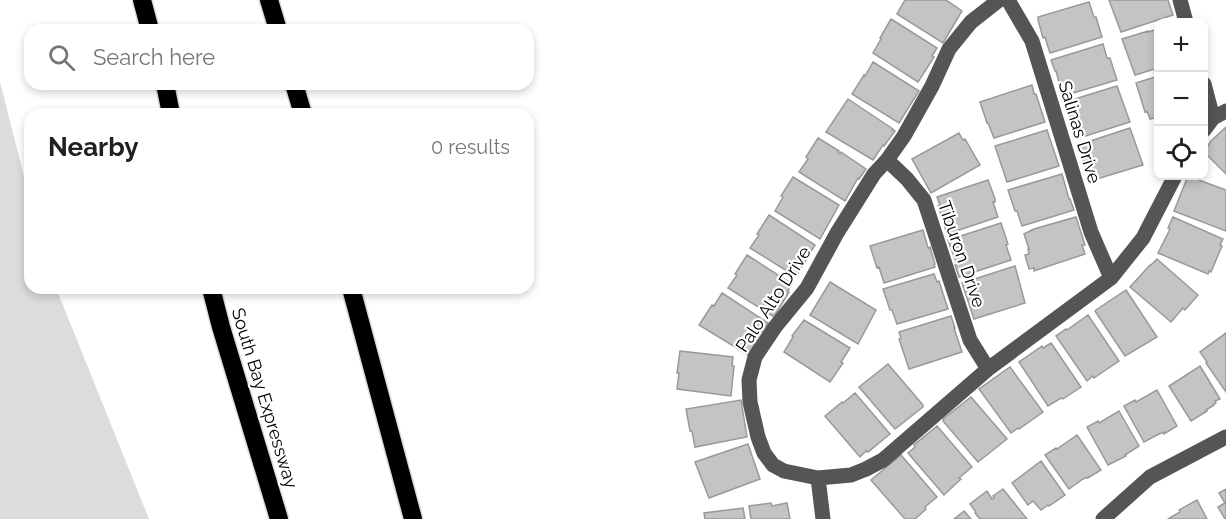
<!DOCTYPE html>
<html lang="en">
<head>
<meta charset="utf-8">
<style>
	body { margin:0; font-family:Raleway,sans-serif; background:#f2f2f2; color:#202124 }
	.controls { position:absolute; right:18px; top:18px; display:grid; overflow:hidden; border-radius:12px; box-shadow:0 3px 9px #0003 }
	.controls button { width:54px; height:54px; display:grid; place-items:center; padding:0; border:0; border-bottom:2px solid #e0e0e0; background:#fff; color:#202124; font:30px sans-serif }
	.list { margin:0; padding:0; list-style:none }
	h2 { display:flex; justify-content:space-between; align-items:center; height:78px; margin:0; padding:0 24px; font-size:26px }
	h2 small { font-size:20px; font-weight:400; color:#757577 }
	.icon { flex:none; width:33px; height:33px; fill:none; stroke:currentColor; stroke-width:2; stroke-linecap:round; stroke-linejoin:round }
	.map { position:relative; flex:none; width:1226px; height:519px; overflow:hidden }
	.search { position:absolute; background:#fff; box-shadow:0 3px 9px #0003; left:24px; top:24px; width:510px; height:66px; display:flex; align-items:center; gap:15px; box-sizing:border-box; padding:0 21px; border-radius:18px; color:#757577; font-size:22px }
	.panel { position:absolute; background:#fff; box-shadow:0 3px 9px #0003; left:24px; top:108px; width:510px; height:186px; border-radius:18px }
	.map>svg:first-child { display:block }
	.green { fill:#dcdcdc }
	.building { fill:#c4c4c4; stroke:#999; stroke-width:1.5 }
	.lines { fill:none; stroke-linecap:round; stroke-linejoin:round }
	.highway-casing { stroke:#dbdbdb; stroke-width:21 }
	.minor { stroke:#555; stroke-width:15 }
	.highway { stroke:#000; stroke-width:18 }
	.labels { text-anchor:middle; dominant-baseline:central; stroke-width:4.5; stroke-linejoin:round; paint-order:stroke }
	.street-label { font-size:18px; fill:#000; stroke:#fff }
</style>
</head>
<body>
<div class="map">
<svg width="1226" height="519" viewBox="0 0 1226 519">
	<rect width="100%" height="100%" fill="#fff"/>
	<path class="green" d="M0 82 30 200V288H56L149 519H0Z"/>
	<path class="building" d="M905 0H946L962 11 943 43 897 14Z
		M1109 0H1168L1173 15 1121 32Z
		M1089 2 1094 17H1096L1102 37 1050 53 1045 37 1043 38 1038 20V17Z
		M891 19 937 48 932 56 934 57 918 82 873 53 881 39 880 38Z
		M1158 29V68L1135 75 1122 39 1148 31V32Z
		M1103 44 1107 58H1110L1117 80 1063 96 1056 71H1055L1051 60Z
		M873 62 919 91 899 123 852 94 864 75 865 76Z
		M1158 76V117L1150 119 1147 111 1145 112 1136 83Z
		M1032 85 1034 94H1036L1045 122 994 138 988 123H987L980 102Z
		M1117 86 1130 122 1079 138 1076 129 1074 130 1065 102Z
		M848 99 893 129 892 130 895 131 884 146 883 145 873 160 826 132Z
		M1226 127V174L1204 152 1211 141Z
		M1130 128 1143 165 1090 181 1078 145Z
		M1047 130 1059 166 1007 182 995 146Z
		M959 133 963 140 965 139 980 165 931 193 912 159Z
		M818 138 839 151 838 152 840 154 841 152 866 169 859 179 858 178 845 201 799 172 808 159 806 157Z
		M1062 174 1069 199H1070L1074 210 1022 226 1017 211H1015L1008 190Z
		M1188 176 1226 190V231L1174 211Z
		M793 177 839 205 820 239 775 211 783 197 781 196Z
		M988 180 995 199V202H993L998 217 947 234 938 206 940 205 937 197Z
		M769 215 815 245 797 275H796L795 276 750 248 759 235 757 234Z
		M1076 217 1085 245H1082L1085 254 1034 271V268L1029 269 1025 255 1029 254 1028 249H1029L1024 234 1034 229Z
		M1173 217 1223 239 1220 245 1222 246 1211 272 1209 271 1208 274 1158 253 1170 229 1168 228Z
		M1001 223 1008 244 1006 245 1011 260 959 277 955 265H957L948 240Z
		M923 230 928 248 930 247 935 264 934 265 935 267 884 283 879 267 877 268 870 246Z
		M747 255 792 284 788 291 789 292 774 317 728 288 737 275 735 274Z
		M1157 259 1198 295 1185 310 1183 308 1171 322 1130 287 1150 265H1151Z
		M1015 266 1025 303 974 319 962 283Z
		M934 274 937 282 939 281 948 309 897 324 892 310H890L883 289Z
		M830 282 876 310 858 344 810 315Z
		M1126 290 1157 337 1125 356 1095 311 1096 310Z
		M722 293 768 323 753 344H755L748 355 699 325 712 305 714 306Z
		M1088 315 1119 361 1094 378 1093 376 1087 381 1056 336 1066 329 1067 330Z
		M951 316 955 328H954L962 352 909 369 899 339 901 338 899 332Z
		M804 320 850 348 841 362 843 363 830 382 784 352 793 337 792 336Z
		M1226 333V392L1206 363 1207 362 1200 352Z
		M1051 343 1081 387 1063 399 1061 398 1048 406 1019 362 1042 346 1043 348Z
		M680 351 733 357 732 366H734L731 396 677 389 679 373H677Z
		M888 364 923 405V407L895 429 859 387Z
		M1200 366 1220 399 1215 401 1216 403 1214 404V405L1206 410 1207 411 1191 421 1169 386Z
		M1010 367 1043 412 1019 429 1018 428 1011 433 979 389Z
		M1157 390 1177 426 1164 434V432L1159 434 1144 442 1124 406 1135 400 1136 402Z
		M855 393 890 434 868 452 866 451 860 457 825 416 842 402 843 403Z
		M971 397 1007 439 978 462 943 421 944 420 943 419Z
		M741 400 747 437 695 447 692 431H690L686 409Z
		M1119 411 1139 446 1125 455 1126 456 1108 465 1087 427 1098 421 1099 423Z
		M937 426 972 467 959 478 961 479 944 495 908 453 915 447 914 445Z
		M1077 435 1101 470 1088 478V477L1083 479 1069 489 1045 455 1056 448 1057 449Z
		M748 444 760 479 709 498 695 462Z
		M901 455 937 497 925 507 926 509 915 519H905L871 480Z
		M1041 461 1065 495 1049 506 1048 505 1041 510 1033 501 1028 505 1012 483Z
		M1003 489 1027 519H980L975 513 976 512 970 504 987 491 992 499 994 498 993 496Z
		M1226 489V519H1225L1218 507 1225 503 1219 493Z
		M1197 500 1207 519H1168L1180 512 1179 510Z
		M771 503 772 506 787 503 790 519H751L749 506Z
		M743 508 745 519H705L704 513Z
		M964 511 971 519H954Z"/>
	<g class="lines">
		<g class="highway-casing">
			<path id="highway" d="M142 0 150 30
				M269 0 278 30
				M165 84 171 114
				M294 84 303 114
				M211 288 221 327 279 519
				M351 288 413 519"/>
		</g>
		<path class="minor" d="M999 0 971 22 949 49 932 86 904 136 887 160 874 174 837 233 807 288 775 327 755 357 749 380 750 402 758 437 764 453 773 465 784 471 818 478 851 475 866 469 883 460 988 369 1111 278 1143 238 1175 176
			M1008 0 1032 41 1091 232 1111 278
			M1180 0 1186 22
			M1204 84 1213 118
			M1204 130 1213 118 1226 111
			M887 160 907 179 924 200 970 340 988 369
			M818 478 823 519
			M1103 519 1150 477 1226 437"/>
		<use href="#highway" class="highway"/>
	</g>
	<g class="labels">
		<g class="street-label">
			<text transform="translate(1080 132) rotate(73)">Salinas Drive</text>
			<text transform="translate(962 254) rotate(71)">Tiburon Drive</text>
			<text transform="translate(773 299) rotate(-57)">Palo Alto Drive</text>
			<text transform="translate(265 398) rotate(73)">South Bay Expressway</text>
		</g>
	</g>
</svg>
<div class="controls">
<button>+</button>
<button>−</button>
<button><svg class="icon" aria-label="locate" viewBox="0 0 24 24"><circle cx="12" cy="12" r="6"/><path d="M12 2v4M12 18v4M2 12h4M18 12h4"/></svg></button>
</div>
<div class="search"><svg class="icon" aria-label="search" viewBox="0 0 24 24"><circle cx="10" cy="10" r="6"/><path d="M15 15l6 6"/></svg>Search here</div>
<section class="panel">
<h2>Nearby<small>0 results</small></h2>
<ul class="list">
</ul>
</section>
</div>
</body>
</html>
